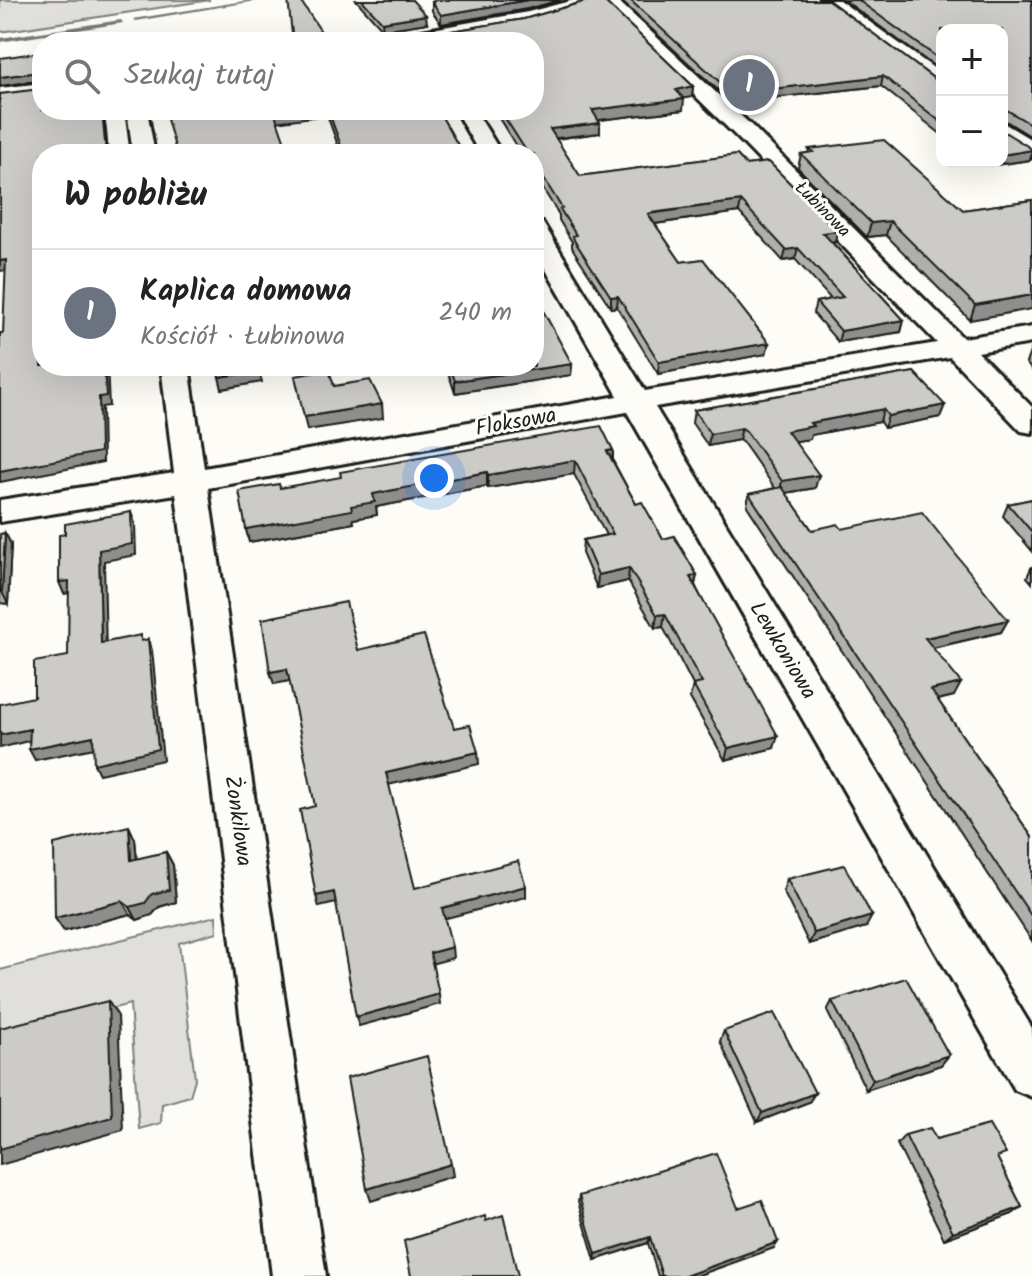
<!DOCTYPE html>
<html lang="pl">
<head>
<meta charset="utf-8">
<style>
	body { margin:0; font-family:Kalam,sans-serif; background:#f2f2f2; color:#222 }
	.controls { position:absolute; right:24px; top:24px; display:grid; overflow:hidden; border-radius:16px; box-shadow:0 8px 32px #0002 }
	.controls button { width:72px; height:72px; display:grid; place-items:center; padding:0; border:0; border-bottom:2px solid #e0e0e0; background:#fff; color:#222; font:40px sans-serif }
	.you { position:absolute; left:434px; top:478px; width:28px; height:28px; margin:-20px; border:6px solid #fff; border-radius:50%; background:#1a73e8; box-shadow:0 0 0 12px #1a73e833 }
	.badge { display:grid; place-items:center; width:52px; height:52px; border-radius:50%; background:#1f6fb2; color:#fff; font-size:26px; font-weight:700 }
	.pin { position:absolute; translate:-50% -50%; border:4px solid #fff; box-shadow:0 2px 8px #0006 }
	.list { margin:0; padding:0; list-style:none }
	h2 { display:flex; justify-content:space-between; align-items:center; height:104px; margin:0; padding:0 32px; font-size:34px }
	h2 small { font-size:26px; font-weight:400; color:#767676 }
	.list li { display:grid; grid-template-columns:52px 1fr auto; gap:24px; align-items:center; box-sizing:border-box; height:128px; padding:0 32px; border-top:2px solid #e0e0e0 }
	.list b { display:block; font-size:30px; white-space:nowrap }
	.list p { margin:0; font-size:26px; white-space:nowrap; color:#767676 }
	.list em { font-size:26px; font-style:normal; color:#767676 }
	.icon { flex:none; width:44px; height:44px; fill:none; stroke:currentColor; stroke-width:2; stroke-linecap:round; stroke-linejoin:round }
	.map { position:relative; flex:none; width:1032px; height:1276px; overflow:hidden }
	.search { position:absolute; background:#fff; box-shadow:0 8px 32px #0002; left:32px; top:32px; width:512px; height:88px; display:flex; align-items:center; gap:20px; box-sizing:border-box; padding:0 28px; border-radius:32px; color:#767676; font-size:30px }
	.panel { position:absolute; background:#fff; box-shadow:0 8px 32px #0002; left:32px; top:144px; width:512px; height:232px; border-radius:32px }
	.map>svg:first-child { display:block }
	.green { fill:#e0dfdb; stroke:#7e7e7c; stroke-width:2 }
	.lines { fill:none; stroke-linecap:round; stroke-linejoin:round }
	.stream { fill:#797876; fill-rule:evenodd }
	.minor-casing { stroke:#1c1c1c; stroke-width:6 }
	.minor { fill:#fdfcf7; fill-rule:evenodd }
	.wall { fill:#afafac; stroke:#1c1c1c; stroke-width:2 }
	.shaded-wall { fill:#8f8e8c; stroke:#1c1c1c; stroke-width:2 }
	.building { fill:#cccbc8; stroke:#1c1c1c; stroke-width:2 }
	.labels { text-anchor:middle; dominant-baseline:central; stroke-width:6; stroke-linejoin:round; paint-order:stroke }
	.far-street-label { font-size:18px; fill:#1c1c1c; stroke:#fdfcf7 }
	.street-label { font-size:22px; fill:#1c1c1c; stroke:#fdfcf7 }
</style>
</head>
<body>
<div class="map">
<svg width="1032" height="1276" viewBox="0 0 1032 1276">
	<rect width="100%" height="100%" fill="#fdfcf7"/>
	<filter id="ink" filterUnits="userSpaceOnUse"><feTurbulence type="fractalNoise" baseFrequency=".0125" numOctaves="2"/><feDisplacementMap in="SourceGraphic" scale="16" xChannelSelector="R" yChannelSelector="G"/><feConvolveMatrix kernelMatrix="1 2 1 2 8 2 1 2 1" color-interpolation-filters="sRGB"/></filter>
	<g filter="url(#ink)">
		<path class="green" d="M0 0H210L0 32Z
			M216 916 217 932 179 943 195 1079 190 1096 162 1104 161 1123 139 1129 130 1004 0 1037V970Z"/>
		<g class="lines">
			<path class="stream" d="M250 0H262L136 21 133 19Z
				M121 20 123 23 0 42V38Z"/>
			<g class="minor-casing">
				<path id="minor" d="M574 0H590L592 3 589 7C522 24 453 42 384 42L393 36 528 12Z
					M598 0H617L753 127 963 338 1032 327V343L978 352 1032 407V433L1021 431 950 357 655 407 1032 1028V1097L1015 1090 627 412 208 488 326 1276H272L176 494 0 522V500L174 473 161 366H189L204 468 618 396 534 249V221L543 223 546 228 645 391 937 343 737 137Z
					M819 0H839L942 74V89L935 87Z
					M42 83V95L0 100V88Z
					M127 110H147L155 154H133Z
					M455 110H475L502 154H480Z
					M1002 122 1032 140V157L1024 155 1002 138Z"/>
			</g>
			<use href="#minor" class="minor"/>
		</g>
		<path class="wall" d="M356 0H412L427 23 383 30Z
			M436 0H561L527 9 441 24 432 11V2Z
			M590 0H603L693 86 692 97 683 98V110L598 120 600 123V133L556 139 580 176 737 155 746 165 769 162 837 231 835 242H832L904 320 901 332 838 342 813 313 816 302 831 299 795 259 783 261 739 212 655 224 681 262 703 259 769 343 766 354 658 374 617 307 611 308 574 251 572 247V242L559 220V215L534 174V154H521L494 110H534V42H452L451 40V31L524 19Z
			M620 0H828L936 80 942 81V135L881 86 754 100 743 90 721 93Z
			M844 0H1032V137L1004 120 1003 131 1030 160 988 166 980 162H1002L942 30V72Z
			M169 110H454V114L441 116 463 154H341L327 115 278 121 170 111Z
			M809 149 963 210 1032 200 970 320 886 235 867 237 798 168 801 154 808 153Z
			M1031 349H1032V370L1026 363Z
			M572 364 571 375 455 393 446 366H534Z
			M914 372 940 417 884 428 880 422 811 435 810 439 794 441 815 488 786 493 812 530 842 529 1008 620 1001 632 933 648 954 696 938 700 1032 837V941L747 506 749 494 775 488 744 444 739 440 708 446 692 423 694 410Z
			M613 450V461L636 504 663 539 697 575 695 585 774 748 725 760 690 698 693 685 663 627 655 628 628 581 597 588 582 553 583 540 606 535 574 474 488 488 487 486 376 507 377 515 353 519 354 523 249 542 246 529 280 488Z
			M1032 499V551L1003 516 1008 504Z
			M5 533 11 544 8 604 0 603V534Z
			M1032 566V583L1027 577Z
			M135 839 137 859 166 852 173 865 176 902 159 907 152 915 137 920 130 914 64 931 55 918Z
			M787 879 866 927 809 944 783 891Z
			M832 1001 949 1055 941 1065 866 1090 827 1011Z
			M724 1031 815 1093 809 1102 757 1122 720 1041Z
			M905 1135 936 1139 998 1160 1022 1207 1012 1214 944 1239 897 1144Z
			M579 1196 738 1208 778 1242 774 1248 696 1276H658L648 1243 595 1260 578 1202Z"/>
		<path class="shaded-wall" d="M528 0H561L527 9 441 24V15Z
			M426 15 427 23 383 30 382 22Z
			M39 72 42 80 0 86V77Z
			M883 76 881 86 754 100 755 91Z
			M745 81 743 90 721 93 722 84Z
			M693 86 692 97 674 100 676 90Z
			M684 99 683 110 591 121 592 110Z
			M102 110H103L106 130 108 154H106Z
			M285 110H326L327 115 276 122 274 111Z
			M437 110H454V114L437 116Z
			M600 123V133L549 139 550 129Z
			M1032 150 1030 160 988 166 989 162H1002V155Z
			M741 201 739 212 647 225 648 214Z
			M890 221 886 235 867 237 871 223Z
			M837 231 835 242 820 244 823 233Z
			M798 248 795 259 783 261 786 250Z
			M6 260 10 270 0 271V261Z
			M534 277H537V288L534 289Z
			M1032 295V309L970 320 975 305Z
			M618 296 617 307 611 308V297Z
			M904 320 901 332 838 342 841 331Z
			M769 343 766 354 658 374 659 362Z
			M572 364 571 375 455 393V381Z
			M104 366H107L109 406 102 407 103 462 0 482V471L99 397Z
			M259 371 262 382 222 389 219 377Z
			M382 404 383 418 307 430 304 417Z
			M945 405 940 417 884 428 888 416Z
			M883 409 880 422 811 435 810 439 784 443 787 431 810 423Z
			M742 428 739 440 708 446 710 434Z
			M613 450 612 463 607 451Z
			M575 460 574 474 488 488V475Z
			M487 472V486L376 507 377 515 353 519 354 523 249 542 246 529 351 506 373 494Z
			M819 475 815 488 779 494 782 481Z
			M131 512 135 524 136 555 104 561 106 654 101 643 99 550Z
			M5 533 11 544 8 604 2 592Z
			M629 568 628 581 597 588 598 575Z
			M697 575 694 588 690 577Z
			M69 581 74 592 64 594 59 582Z
			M665 614 663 627 655 628 657 615Z
			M1008 620 1001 632 919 651 925 638Z
			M148 639 152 650 163 760 99 774 94 764Z
			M287 669 290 681 274 684 270 672Z
			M961 683 954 696 925 703 931 690Z
			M30 729 36 739 0 748V735Z
			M93 736 99 747 35 760 29 749Z
			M778 736 774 748 725 760 728 748Z
			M478 752 479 764 388 785 386 773Z
			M129 826 135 839 138 873 131 860Z
			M166 852 173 865 176 902 159 907 152 915 137 920 130 907Z
			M526 886V897L443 919 442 908Z
			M334 892 336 903 319 907 316 896Z
			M122 901 130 914 64 931 55 918Z
			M872 916 866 927 809 944 814 933Z
			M452 947 453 958 431 964 430 953Z
			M439 994 440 1004 359 1026 356 1017Z
			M108 1001 118 1016 123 1130 0 1165V1149Z
			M949 1055 941 1065 866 1090 873 1080Z
			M815 1093 809 1102 757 1122 762 1113Z
			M451 1164 453 1176 371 1201 367 1189Z
			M1022 1207 1012 1214 944 1239 953 1232Z
			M650 1237 648 1243 595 1260 596 1254Z
			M778 1242 774 1248 696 1276H685Z"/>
		<path class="building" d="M288 0H300L328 42H293Z
			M362 0H412L426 15 382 22Z
			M436 0H528L441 15 432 2Z
			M590 0H603L693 86 676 90 684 99 592 110 600 123 550 129 580 176 737 155 746 165 769 162 837 231 823 233 904 320 841 331 816 302 843 297 798 248 786 250 741 201 651 213 648 214 681 262 703 259 769 343 659 362 618 296 611 297 574 240 573 236 576 235 560 209 562 208 534 163V154H528L500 110H534V42H458L451 31 524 19Z
			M630 0H828L936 80 942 81V123L883 76 755 91 745 81 722 84Z
			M858 0H1032V125L1005 109 1003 131 1032 149V150L1002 155V30H942V61Z
			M42 52V74L39 72 0 77V58Z
			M42 87V110H102L106 154H42V366H104L106 396 99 397 100 452 0 471V333H3L6 260 0 261V94L40 89Z
			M169 110H285L274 111 289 154H177L165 112 170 111Z
			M328 110H438L463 154H344Z
			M884 140 963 210 1032 200V295L975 305 890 221 871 223 801 154 813 152 809 149Z
			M534 294 572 364 455 381 450 366H534Z
			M217 366H258L259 371 219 377Z
			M329 370 334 386 370 380 382 404 304 417 295 376Z
			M914 372 945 405 888 416 883 409 810 423 813 426 787 431 819 475 782 481 746 431 742 428 710 434 694 410Z
			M601 426 613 450 607 451 636 504 642 502 663 539 674 536 697 575 690 577 778 736 728 748 693 685 702 683 665 614 657 615 629 568 598 575 583 540 613 534 575 460 488 475 487 472 373 494 375 502 351 506 352 510 246 529 239 491 279 484 280 488 341 477 340 472Z
			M782 487 812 530 838 524 842 529 922 512 1008 620 925 638 961 683 931 690 1032 837V917L749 494Z
			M1032 499V532L1008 504Z
			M131 512 132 544 99 550 101 643 141 635V641L148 639 158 749 94 764 93 736 29 749 30 729 0 735V704L34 697V662L68 656 69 581 59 582V535L65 534V524Z
			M5 533 2 592H0V534Z
			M346 602 358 650 424 635 454 728 470 725 478 752 386 773 415 888 518 861 526 886 442 908 452 947 430 953 439 994 356 1017 334 892 316 896 300 810 315 806 287 669 270 672 262 619Z
			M129 826 131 860 166 852 169 890 152 894 145 903 130 907 122 901 55 918 54 844Z
			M844 865 872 916 814 933 787 879Z
			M906 978 949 1055 873 1080 832 1001Z
			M108 1001 112 1117 0 1149V1028Z
			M774 1013 815 1093 762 1113 724 1031Z
			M427 1056 451 1164 367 1189 347 1078Z
			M989 1125 1006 1154 997 1157 1022 1207 953 1232 905 1135 930 1128 936 1139Z
			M716 1153 738 1208 762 1200 778 1242 685 1276H662L650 1237 596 1254 579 1196Z
			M503 1215 518 1276H411L404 1241 485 1216 486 1221Z"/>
	</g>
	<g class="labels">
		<g class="far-street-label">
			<text transform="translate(822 210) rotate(45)">Łubinowa</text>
		</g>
		<g class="street-label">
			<text transform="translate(516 423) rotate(-10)">Floksowa</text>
			<text transform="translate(782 651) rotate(59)">Lewkoniowa</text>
			<text transform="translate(237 821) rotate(82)">Żonkilowa</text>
		</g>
	</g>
</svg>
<div class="controls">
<button>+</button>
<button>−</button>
</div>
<div class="you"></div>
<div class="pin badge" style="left:749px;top:85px;background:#6b7280">1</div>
<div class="search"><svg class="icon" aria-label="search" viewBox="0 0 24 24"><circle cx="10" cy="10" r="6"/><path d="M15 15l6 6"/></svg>Szukaj tutaj</div>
<section class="panel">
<h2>W pobliżu<small></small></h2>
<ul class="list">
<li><span class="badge" style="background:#6b7280">1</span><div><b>Kaplica domowa</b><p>Kościół · Łubinowa</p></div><em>240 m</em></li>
</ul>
</section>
</div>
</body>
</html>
